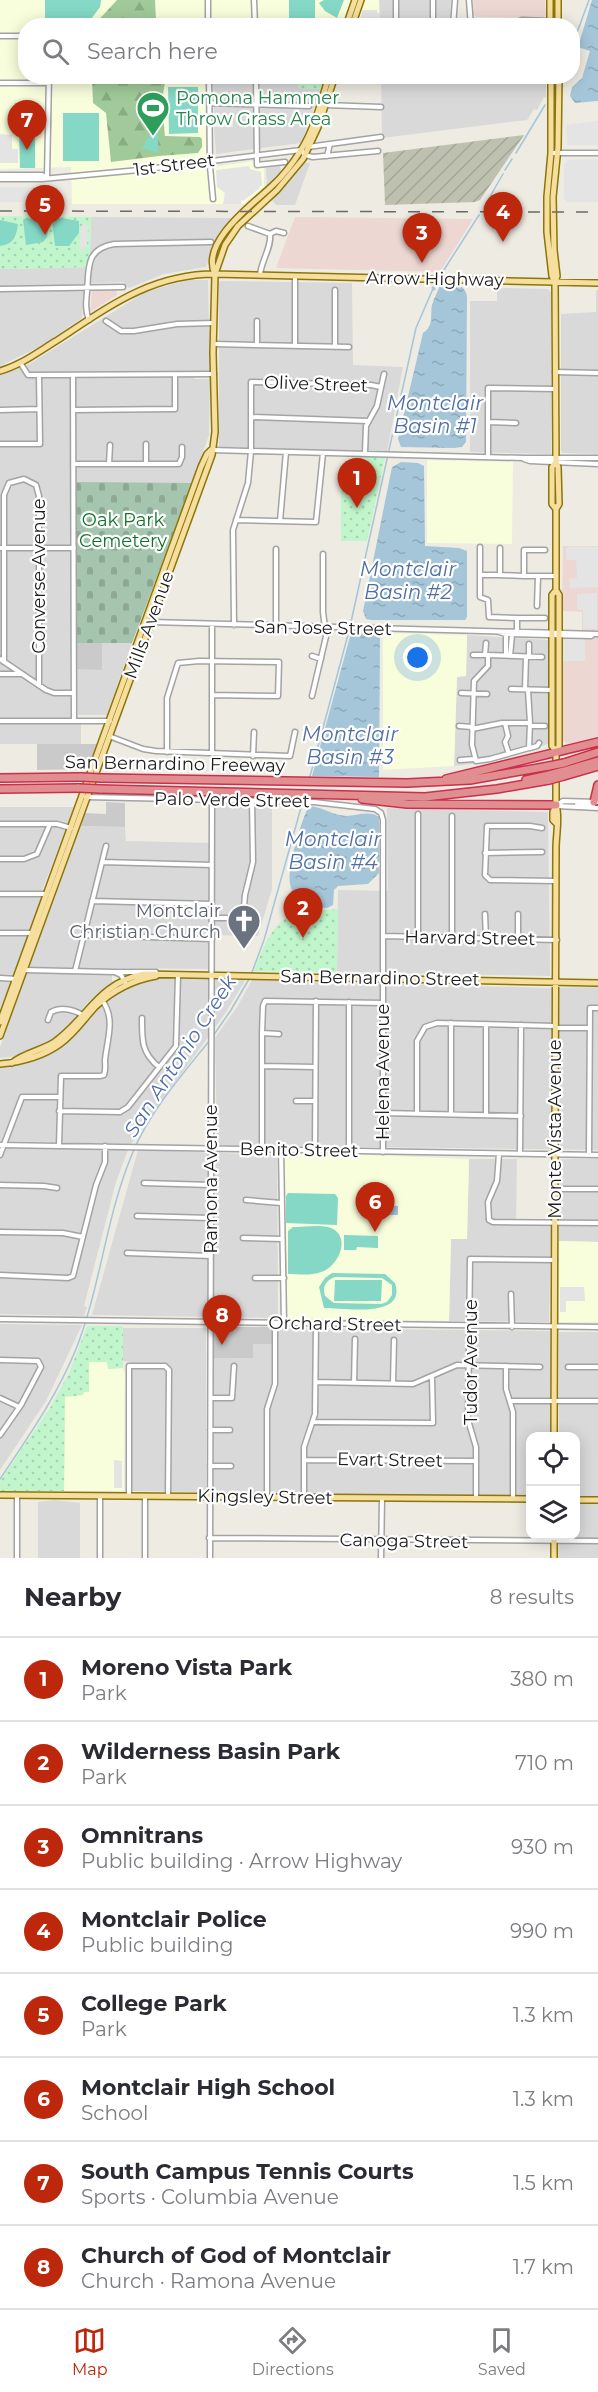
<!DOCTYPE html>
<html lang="en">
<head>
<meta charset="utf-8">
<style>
	body { margin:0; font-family:Montserrat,sans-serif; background:#f7f7f7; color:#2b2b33 }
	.controls { position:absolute; right:18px; bottom:18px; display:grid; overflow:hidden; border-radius:12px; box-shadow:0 3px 15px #0003 }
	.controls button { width:54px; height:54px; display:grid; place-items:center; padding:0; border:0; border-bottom:2px solid #e1e1e2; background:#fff; color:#2b2b33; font:30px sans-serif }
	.you { position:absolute; left:418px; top:658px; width:21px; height:21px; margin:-15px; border:4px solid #fff; border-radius:50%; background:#1a73e8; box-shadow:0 0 0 9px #1a73e833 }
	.badge { display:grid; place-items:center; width:39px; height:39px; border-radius:50%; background:#bd270c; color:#fff; font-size:20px; font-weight:700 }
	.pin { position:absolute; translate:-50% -50px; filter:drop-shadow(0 2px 3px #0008) }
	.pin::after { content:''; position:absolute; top:32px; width:21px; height:18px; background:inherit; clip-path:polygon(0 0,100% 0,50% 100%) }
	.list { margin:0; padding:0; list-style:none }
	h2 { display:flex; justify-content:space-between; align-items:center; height:78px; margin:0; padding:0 24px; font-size:26px }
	h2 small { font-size:20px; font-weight:400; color:#7c7c81 }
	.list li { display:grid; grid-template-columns:39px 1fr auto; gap:18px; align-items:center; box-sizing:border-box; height:84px; padding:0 24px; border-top:2px solid #e1e1e2 }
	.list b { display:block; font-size:22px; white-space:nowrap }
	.list p { margin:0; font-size:20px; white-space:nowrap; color:#7c7c81 }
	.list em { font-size:20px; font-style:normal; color:#7c7c81 }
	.icon { flex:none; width:33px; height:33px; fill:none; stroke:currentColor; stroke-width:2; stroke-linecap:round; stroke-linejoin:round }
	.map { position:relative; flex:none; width:598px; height:1558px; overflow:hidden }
	.search { position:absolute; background:#fff; box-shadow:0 3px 15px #0003; left:18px; right:18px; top:18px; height:66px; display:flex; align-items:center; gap:15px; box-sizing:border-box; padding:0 21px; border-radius:24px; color:#7c7c81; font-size:22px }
	.sheet { height:750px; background:#fff }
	nav { display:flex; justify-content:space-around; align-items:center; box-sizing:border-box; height:84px; border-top:2px solid #e1e1e2; background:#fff; font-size:16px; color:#7c7c81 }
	nav a { display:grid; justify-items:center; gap:3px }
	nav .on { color:#bd270c }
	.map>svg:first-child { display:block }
	.residential { fill:#dad9d9 }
	.commercial { fill:#edd7d2 }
	.education { fill:#f8fddc }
	.religious { fill:#cacaca }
	.construction { fill:url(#construction-furrows) }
	.forest { fill:url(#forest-firs) }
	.cemetery { fill:url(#cemetery-stones) }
	.park { fill:url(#park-dots) }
	.pitch { fill:#84d8c5; fill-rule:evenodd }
	.parking { fill:#e4e4e4 }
	.water { fill:url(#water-ripples) }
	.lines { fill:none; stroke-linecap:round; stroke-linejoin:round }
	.stream { stroke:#a5c5d8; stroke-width:1.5 }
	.canal { stroke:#a5c5d8; stroke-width:3 }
	.minor-casing { stroke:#a3a3a3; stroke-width:7 }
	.major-casing { stroke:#8c7509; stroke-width:8 }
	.highway-casing { stroke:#cd2e4c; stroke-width:10 }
	.minor { stroke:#fff; stroke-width:4 }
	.major { stroke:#f6de9f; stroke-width:5 }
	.highway { stroke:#e18e91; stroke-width:7 }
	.rail { stroke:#6a6a6a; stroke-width:1.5; stroke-dasharray:12 12; stroke-linecap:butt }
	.highway-bridge-casing { stroke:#cd2e4c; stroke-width:10; stroke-linecap:butt }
	.highway-bridge { stroke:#e18e91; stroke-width:7 }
	.labels { text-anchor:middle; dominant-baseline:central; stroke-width:4.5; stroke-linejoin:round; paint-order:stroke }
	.leisure-label { font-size:18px; fill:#27864d; stroke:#fff; text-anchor:start }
	.street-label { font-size:18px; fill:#1c1c1c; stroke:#fff }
	.park-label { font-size:18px; fill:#117329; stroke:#fff }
	.worship-label { font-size:18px; fill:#5b616d; stroke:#fff; text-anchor:end }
	.water-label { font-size:20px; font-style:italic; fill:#4f6da6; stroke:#fff }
</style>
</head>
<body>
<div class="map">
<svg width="598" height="1558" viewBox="0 0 598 1558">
	<defs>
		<pattern id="construction-furrows" width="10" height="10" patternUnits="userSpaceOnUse" patternTransform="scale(1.5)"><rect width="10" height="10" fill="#bec1af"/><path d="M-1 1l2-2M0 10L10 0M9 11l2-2" fill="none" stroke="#a3a596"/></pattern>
		<pattern id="forest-firs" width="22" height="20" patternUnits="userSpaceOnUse" patternTransform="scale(1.5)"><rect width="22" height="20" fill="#a0ca99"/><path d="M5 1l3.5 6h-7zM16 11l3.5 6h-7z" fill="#89ad83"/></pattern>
		<pattern id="cemetery-stones" width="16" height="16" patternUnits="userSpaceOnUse" patternTransform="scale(1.5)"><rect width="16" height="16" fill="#a5c5af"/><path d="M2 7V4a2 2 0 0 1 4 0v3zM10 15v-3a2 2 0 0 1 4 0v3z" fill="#8da996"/></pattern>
		<pattern id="park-dots" width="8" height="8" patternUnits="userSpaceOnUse" patternTransform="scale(1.5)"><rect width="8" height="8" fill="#c1f6cd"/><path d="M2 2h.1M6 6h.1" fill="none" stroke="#a5d2af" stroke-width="1.8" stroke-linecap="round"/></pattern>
		<pattern id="water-ripples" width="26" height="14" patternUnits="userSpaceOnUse" patternTransform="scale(1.5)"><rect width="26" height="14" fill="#a5c5d8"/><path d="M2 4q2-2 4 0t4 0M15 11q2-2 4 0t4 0" fill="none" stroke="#8da9b9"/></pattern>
	</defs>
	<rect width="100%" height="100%" fill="#edebe2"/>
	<path class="residential" d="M379 0H451L450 25H380Z
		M213 77H297L298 88 321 89 301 143 216 154 214 127H233V119L214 118Z
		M381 77H546V98L544 97 537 110 534 109 527 120 382 138Z
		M304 163H310L295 205H276L272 200Z
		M280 166 281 173 267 187 266 168Z
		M91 217 231 218 215 244 206 267 164 274 129 288 123 282 85 284 82 318 39 347 0 366V269L92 267 96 257 90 253Z
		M189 280H208L210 371H194V379H210L209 435 192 483H71L72 723H81V744H0V375L26 366 147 291Z
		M221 281 352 283 353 365 403 367 387 452 219 447V282Z
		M505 288 548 289 551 292V454L470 452V301H497V289Z
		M596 290H598V454L563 453 561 451V314L596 312Z
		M467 635 548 640V744L479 763 454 766 457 677 466 675Z
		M102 643H132L107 715H78L76 669H102Z
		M214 802 272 803V889L258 936 208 935V969L112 968V984L87 1003 75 1019 56 1037 38 1049 19 1056 0 1058V1047L81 826 125 827 126 841 213 843Z
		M0 807H74L43 888 39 908 0 1009Z
		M387 808 548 812 550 976 337 972 338 890 388 891Z
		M164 978 246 979 226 1012 131 1144 0 1141V1068L15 1066 60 1047 96 1010 122 990 139 983Z
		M252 980 550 988 598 987V1150L217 1145 215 1038 237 1007Z
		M0 1148 128 1150 116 1182 84 1306 87 1307 84 1316 0 1314Z
		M138 1150 277 1155 278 1318 92 1315Z
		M469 1159H517L516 1223 551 1224 549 1322 449 1321 451 1239H467Z
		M559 1159H598V1242L559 1241Z
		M0 1324 82 1325 46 1401 0 1470Z
		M123 1328H206V1492L133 1491 131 1489V1362L123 1361Z
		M277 1328 551 1331 550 1436H530V1496L213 1493 214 1358H253V1344H276Z
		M559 1332H598V1497H576V1436H559Z
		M55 1500 80 1503V1558H38V1502Z
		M576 1503H598V1558H558L559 1536H576Z"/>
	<path class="commercial" d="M473 0H545L546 15 543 18 477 17 474 15Z
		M295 217 473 219 440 272 276 268Z
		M92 290H116L117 295 90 312Z
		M563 546H598V630H582V612L562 611Z
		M598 637V739L568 744 562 740V641L564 638Z"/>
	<path class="education" d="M0 0H351L342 25 259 26 258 21 212 20H205L204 26H26V76L205 77 207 168 254 161 255 166 264 167V187L244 204H72L71 167 0 169Z
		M365 0H379L380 25 356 26Z
		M427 460 513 462 512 544 427 543Z
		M383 633 467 635 466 676 457 677 454 766 383 770Z
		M284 1152 469 1159 467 1239H451L449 1321 287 1318V1255L282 1225Z
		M559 1241 598 1242V1322H559Z
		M89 1362H108L109 1369 123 1368 125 1374 124 1491H64L65 1396 83 1395Z"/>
	<path class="religious" d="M76 643H102V670L76 669Z
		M37 744H97L87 769 37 770Z
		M106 802 125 803V827L81 826 85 813 106 814Z
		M216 1327H272V1344H253V1358H214V1329Z"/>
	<path class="construction" d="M524 135 480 200 475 202 385 205 383 153Z"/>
	<path class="forest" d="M117 0H155L156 22 147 26H93Z
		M90 77H175L167 78C160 92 164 120 165 136L200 137 202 139V147L198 153 159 156 111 162 106 113 93 103 92 79Z"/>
	<path class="cemetery" d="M76 482 192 483 132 643H76Z"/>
	<path class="park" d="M297 77V76L325 77 321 89 298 88Z
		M0 216 91 217 90 253 85 267 0 269Z
		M366 456 385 457 367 541H341V474L366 475Z
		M338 909 337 972 254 971C262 951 271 923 293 914 307 909 323 911 338 909Z
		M87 1326H123V1368L108 1369 107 1362H89V1392H84L83 1395 65 1397 64 1491H0V1481L50 1408 69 1373Z"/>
	<path class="pitch" d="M45 0H101L100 7 86 26 53 25 45 21Z
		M289 0H315V19H289Z
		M324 0H344L337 18 325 11 319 3Z
		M168 87H198V133L169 134Z
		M63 113H99V161H63Z
		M157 122H158V153L142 148Z
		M19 132H35V168H20Z
		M26 218 50 221 47 237 43 242 26 245 23 220Z
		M61 218 79 221V233L69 246H55L52 221Z
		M0 220 18 224C16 237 14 244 0 246Z
		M288 1193 335 1194 338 1198 337 1225 286 1223V1196Z
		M293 1227C304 1227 321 1224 331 1228 352 1237 338 1267 321 1272 311 1276 298 1274 288 1274V1231Z
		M344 1235 378 1236V1248L357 1247 356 1250H344Z
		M332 1273 385 1274 395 1283C407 1319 344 1308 324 1308L319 1287 325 1278ZM335 1277 382 1278 392 1285V1295L387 1302 381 1304 334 1303 325 1296C322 1287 326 1280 335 1277Z
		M335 1280H382L381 1301H334Z"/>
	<path class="parking" d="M363 10H377V13H380V25H358Z
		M598 121V145H567L566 125Z
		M0 134 12 135V149H18V163H0Z
		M598 159V202H566V199H564V163H567V160Z
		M249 166 250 169 261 172 262 186H259L260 188 243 201 241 200V204H223L225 193 217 187 216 170Z
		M0 187H51V198L37 199V202H0Z
		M85 223 88 228 87 246 79 252 81 226Z
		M566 547H598V587L570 588 569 579 577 578 576 560H566Z
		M597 593V629H583V610L577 609V594Z
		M565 637H585V661H562V640H565Z
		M560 1287H584L585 1301H566V1312H560Z
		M114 1460 122 1461V1488H114Z"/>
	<path class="water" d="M592 0H598V101L575 103 570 96 572 87 582 78 590 51 578 47Z
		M440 285C453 285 464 282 467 296L466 442 462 447 454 448 401 447 398 439 423 333C434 326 430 316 432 305 434 298 438 291 440 285Z
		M401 462 418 463 424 466 425 546 459 548 467 551V617L465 620H372L366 619 363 611 392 467Z
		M351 633 380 634 379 777 312 776Z
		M309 806C322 807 333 815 346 816 357 816 369 810 379 817V873L368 884 338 886 334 890 333 905 327 908 300 904C297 898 291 891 290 884 287 867 301 821 309 806Z
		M382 1205 398 1206V1215H382Z"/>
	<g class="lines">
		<path class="stream" d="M572 46 589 0
			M516 153 545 105
			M505 170 512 159
			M484 207 503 174
			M442 273 479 215
			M309 780 349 631 416 328 435 284
			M251 975 264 940 302 804
			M213 1036 231 1010 249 979
			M0 1479C28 1437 57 1396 76 1349 101 1286 106 1215 133 1152 150 1111 182 1075 210 1040"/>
		<path class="canal" d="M433 288 434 289"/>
		<g class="minor-casing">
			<path id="minor" d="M208 0V25
				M254 0 255 25
				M433 0V23
				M469 0 471 26
				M471 22 542 24 550 21
				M517 22 522 20 550 21
				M208 24 290 26
				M396 24V0
				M311 26 318 24
				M390 26 396 24 453 23
				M453 26 455 0
				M0 36H26
				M209 76 210 166 213 199
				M256 76 257 165 285 162
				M0 83H49
				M209 103 309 106
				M325 105 381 107
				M308 147 381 137
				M301 150 305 155 313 157 378 151
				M551 153H598
				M327 156 330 144
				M0 175H42L46 177
				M47 177 49 76
				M0 179H42L139 170 301 150
				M248 226 270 234 276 231 284 233
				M260 275C261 261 272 247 270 234
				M295 276V346
				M0 289 123 287
				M89 320C85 310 86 302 87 292 89 269 85 249 114 244L211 242
				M106 321 121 331H134L177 324 214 323
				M257 321V345
				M214 344 349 347
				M335 347V290
				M21 364 28 375 214 374
				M555 372 598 373
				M73 375 74 721
				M0 410 39 409
				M73 410 175 409V375
				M251 417 368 421
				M488 422 516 423
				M0 444H40L39 375
				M146 444V464
				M212 450 524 458H598
				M365 453 366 426 377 406 384 374
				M488 457V388L555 389
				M524 459 530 461 598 464
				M73 464H179L182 457V447
				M109 464 110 445
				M236 520 316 522 323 453
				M280 521 286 452
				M480 547V575H500
				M0 548H74
				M500 548V575L524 576
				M276 549V626
				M545 550H524V576H556
				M323 554V612L325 628
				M480 575V597L488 600 489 617 517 618
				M537 606 538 576
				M150 622 598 634
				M234 625 233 530 248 483 251 451V382L371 385 381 387
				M517 631V618H545
				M499 632 506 634 591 636 593 634
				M529 644V657
				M473 655H488
				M485 655 486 643
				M506 655V634
				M312 656 321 659
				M510 656 512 635
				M0 659 46 690 54 693H74
				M4 662V495L9 483 24 479 36 485 39 496V685
				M488 666 474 681 472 745 476 761 490 759 529 748 530 723 528 690
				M488 666V655L542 657
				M0 674H20
				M511 689 552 690
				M525 689 526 657
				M461 693 487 694
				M312 696 328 628
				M0 721H110
				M505 723 508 736 505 742 508 751
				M459 726 472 727
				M530 726H545
				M472 729 502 723H530
				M109 736 143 749 156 751 290 756 295 732
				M530 748 537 746 539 743
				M167 752V698L178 663 199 661 279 662 278 696 212 695
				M212 754V625
				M253 756 254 732
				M460 760 474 759
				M86 797 314 802 375 809 381 813 383 820V1152
				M557 805 563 801 598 802
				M577 805H593L594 802
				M557 806 598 808
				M0 824H57L71 828
				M542 828 530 826H487L485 875 490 880 556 881
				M485 853 542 852
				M0 859H24L37 854 50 824
				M102 862 212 865
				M0 894H47
				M92 901 212 904
				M485 914 486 939
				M518 914V940
				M212 918H243L245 895 253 862 252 801
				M0 933H32
				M84 935 212 939
				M384 936 557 940
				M418 936V814
				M452 938V816
				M23 970 115 972 121 975 125 982
				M75 971 106 846
				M116 972H156
				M0 978 17 979
				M142 1018C142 1039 141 1053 159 1067
				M48 1020 51 1012C62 1006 75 1010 84 1016
				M451 1023V1114
				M555 1028H590
				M262 1033 279 1034
				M262 1066 315 1067
				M296 1101H315
				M59 1111 120 1112 128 1107 176 1046 178 975
				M383 1113 521 1116
				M417 1113V1041L425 1027 437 1023 555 1026
				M486 1114V1024
				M0 1145 598 1155
				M59 1146 61 1076H100L104 1075C106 1069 105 1066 105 1060 107 1039 116 1019 102 1000
				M262 1149V1033L263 1006 265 1001 383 1003
				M281 1149 284 1323
				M315 1150 316 1001
				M349 1151V1002
				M499 1154 497 1181 488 1202 489 1220 493 1222 598 1223
				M520 1154 521 1025
				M0 1155 22 1097H59
				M589 1155 590 1008H598
				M144 1183 211 1185
				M0 1185 44 1186 57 1188
				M555 1189H598
				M246 1200 281 1203
				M137 1216 211 1218
				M0 1232 63 1233 83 1237
				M243 1238 282 1239
				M127 1253 211 1256
				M0 1275 68 1278 73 1276 96 1185 105 1162V1146
				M255 1278H284
				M511 1294 512 1327
				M0 1319 598 1327
				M0 1360 38 1361 41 1367 21 1405 0 1435
				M506 1366V1389L513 1412V1499
				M568 1367H598
				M316 1382 413 1384 457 1365 540 1367
				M354 1383 355 1339
				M393 1383 394 1340
				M0 1398 19 1407
				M211 1398H232L234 1366
				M510 1401H598
				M314 1422 433 1423 432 1377
				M210 1430H230
				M304 1460 476 1461
				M210 1466H231
				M100 1496V1558
				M129 1496V1366H165L169 1370 168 1496
				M267 1498V1409L275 1384V1323
				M304 1498V1447L315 1414 316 1324
				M476 1498V1447L468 1420 470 1259 555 1260
				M209 1538 598 1541
				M17 1558V1496
				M145 1558V1496
				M210 1558 212 800
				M381 1558 382 1499"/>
		</g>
		<g class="major-casing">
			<path id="major" d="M550 0V26
				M558 0V26
				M346 26 355 0
				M352 26 361 0
				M551 76V153L547 197V232L552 276 555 282
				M215 274C200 242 253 204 272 186 283 176 293 163 301 150 315 128 321 101 329 76
				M0 371C21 365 38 352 56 341 108 307 151 274 215 274L598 283
				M556 462 552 467V504L556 509
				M556 751 552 746V595L556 590
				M556 823 553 820V812L556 805
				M0 1022 201 467 207 454 211 450
				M0 1036 212 455 215 432 213 353 215 274 225 245 238 226 277 190 303 159 318 127 335 76
				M12 1063C24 1053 40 1051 53 1043 87 1020 97 983 144 974L598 983
				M0 1064C22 1062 42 1057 60 1044 74 1034 84 1019 95 1007 112 991 133 980 156 976
				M554 1436 556 848C556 835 560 817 556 805V751L559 746V595L556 590V509L559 504 558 467 556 462 555 282 557 276 554 250 553 197 558 147 559 76
				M0 1495 530 1499
				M576 1500H598
				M554 1558V1536"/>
		</g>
		<g class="highway-casing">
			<path id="highway" d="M564 763 598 752
				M564 771 598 761
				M564 776 598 766
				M0 778 81 777
				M101 778 407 783 470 780 549 766
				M446 779 598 742
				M526 780 549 775
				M0 789 79 788
				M100 789 425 797 497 789 549 780
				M362 799 407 804 556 805
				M594 802 598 785"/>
		</g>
		<use href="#minor" class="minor"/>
		<use href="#major" class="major"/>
		<use href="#highway" class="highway"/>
		<path class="rail" d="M0 211 598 212"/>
		<g class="highway-bridge-casing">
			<path id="highway-bridge" d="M549 766 564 763
				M549 775 564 771
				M81 777 101 778
				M549 780 564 776
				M79 788 100 789"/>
		</g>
		<use href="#highway-bridge" class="highway-bridge"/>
	</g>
	<defs>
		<g id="stadium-pin" transform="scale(1.725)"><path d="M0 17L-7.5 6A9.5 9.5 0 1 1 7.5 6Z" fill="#2e9e5b" stroke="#fff"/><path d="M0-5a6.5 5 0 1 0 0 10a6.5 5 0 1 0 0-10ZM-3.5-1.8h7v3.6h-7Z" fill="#fff"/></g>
		<g id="church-pin" transform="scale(1.725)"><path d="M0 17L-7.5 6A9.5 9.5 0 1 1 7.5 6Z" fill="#6b7280" stroke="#fff"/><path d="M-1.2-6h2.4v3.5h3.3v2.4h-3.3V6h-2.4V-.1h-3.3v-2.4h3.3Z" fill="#fff"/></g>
	</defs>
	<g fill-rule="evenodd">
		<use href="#stadium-pin" x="153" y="108"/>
		<use href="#church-pin" x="244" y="921"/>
	</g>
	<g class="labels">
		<g class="leisure-label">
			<text x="176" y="98">Pomona Hammer<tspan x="176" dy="21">Throw Grass Area</tspan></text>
		</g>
		<g class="street-label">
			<text transform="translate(174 165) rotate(-7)">1st Street</text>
			<text transform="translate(435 279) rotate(1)">Arrow Highway</text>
			<text transform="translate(316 384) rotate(2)">Olive Street</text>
			<text transform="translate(39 576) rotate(-90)">Converse Avenue</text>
			<text transform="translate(149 625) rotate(-70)">Mills Avenue</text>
			<text transform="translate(323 628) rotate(1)">San Jose Street</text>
			<text transform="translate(175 764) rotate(1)">San Bernardino Freeway</text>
			<text transform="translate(232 800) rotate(1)">Palo Verde Street</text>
			<text transform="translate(470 938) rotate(1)">Harvard Street</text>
			<text transform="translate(380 978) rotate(1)">San Bernardino Street</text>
			<text transform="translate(383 1072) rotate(-90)">Helena Avenue</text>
			<text transform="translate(555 1129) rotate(-90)">Monte Vista Avenue</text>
			<text transform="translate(299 1150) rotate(1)">Benito Street</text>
			<text transform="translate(211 1179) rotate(-90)">Ramona Avenue</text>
			<text transform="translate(335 1324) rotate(1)">Orchard Street</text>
			<text transform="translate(471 1362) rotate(-90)">Tudor Avenue</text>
			<text transform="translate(390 1460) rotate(1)">Evart Street</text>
			<text transform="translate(265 1497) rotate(1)">Kingsley Street</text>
			<text transform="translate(404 1541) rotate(1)">Canoga Street</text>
		</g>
		<g class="park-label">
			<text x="123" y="520">Oak Park<tspan x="123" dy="21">Cemetery</tspan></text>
		</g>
		<g class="worship-label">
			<text x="221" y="911">Montclair<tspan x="221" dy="21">Christian Church</tspan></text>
		</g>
		<g class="water-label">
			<text x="435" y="403">Montclair<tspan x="435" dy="23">Basin #1</tspan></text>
			<text x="408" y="569">Montclair<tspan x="408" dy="23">Basin #2</tspan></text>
			<text x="350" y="734">Montclair<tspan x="350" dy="23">Basin #3</tspan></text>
			<text x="333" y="839">Montclair<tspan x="333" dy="23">Basin #4</tspan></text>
			<text transform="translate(180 1056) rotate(-57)">San Antonio Creek</text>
		</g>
	</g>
</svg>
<div class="controls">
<button><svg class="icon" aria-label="locate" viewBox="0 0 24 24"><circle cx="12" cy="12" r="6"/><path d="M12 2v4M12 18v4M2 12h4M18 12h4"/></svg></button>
<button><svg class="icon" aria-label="layers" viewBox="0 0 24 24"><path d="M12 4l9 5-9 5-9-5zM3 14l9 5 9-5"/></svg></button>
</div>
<div class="you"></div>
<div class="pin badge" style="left:357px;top:508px">1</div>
<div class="pin badge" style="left:303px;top:938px">2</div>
<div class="pin badge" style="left:422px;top:263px">3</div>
<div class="pin badge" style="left:503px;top:242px">4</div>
<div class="pin badge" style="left:45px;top:235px">5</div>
<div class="pin badge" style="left:375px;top:1232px">6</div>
<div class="pin badge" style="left:27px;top:150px">7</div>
<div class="pin badge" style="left:222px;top:1345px">8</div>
<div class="search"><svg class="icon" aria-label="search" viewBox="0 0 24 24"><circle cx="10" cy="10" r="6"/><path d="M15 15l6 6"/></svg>Search here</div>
</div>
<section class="sheet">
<h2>Nearby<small>8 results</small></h2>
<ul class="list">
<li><span class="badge">1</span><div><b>Moreno Vista Park</b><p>Park</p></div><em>380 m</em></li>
<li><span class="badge">2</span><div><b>Wilderness Basin Park</b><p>Park</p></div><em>710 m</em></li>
<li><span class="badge">3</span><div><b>Omnitrans</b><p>Public building · Arrow Highway</p></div><em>930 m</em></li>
<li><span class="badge">4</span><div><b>Montclair Police</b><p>Public building</p></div><em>990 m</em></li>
<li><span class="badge">5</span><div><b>College Park</b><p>Park</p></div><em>1.3 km</em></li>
<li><span class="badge">6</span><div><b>Montclair High School</b><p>School</p></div><em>1.3 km</em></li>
<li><span class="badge">7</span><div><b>South Campus Tennis Courts</b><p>Sports · Columbia Avenue</p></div><em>1.5 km</em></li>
<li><span class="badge">8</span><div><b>Church of God of Montclair</b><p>Church · Ramona Avenue</p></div><em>1.7 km</em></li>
</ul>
</section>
<nav>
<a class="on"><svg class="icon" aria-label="map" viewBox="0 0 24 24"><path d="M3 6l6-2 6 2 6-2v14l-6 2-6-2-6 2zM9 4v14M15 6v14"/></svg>Map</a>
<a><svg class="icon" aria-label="directions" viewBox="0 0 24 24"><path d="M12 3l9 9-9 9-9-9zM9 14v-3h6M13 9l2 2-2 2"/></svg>Directions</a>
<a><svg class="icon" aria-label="saved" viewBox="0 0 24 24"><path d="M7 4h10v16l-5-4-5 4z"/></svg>Saved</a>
</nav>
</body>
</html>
